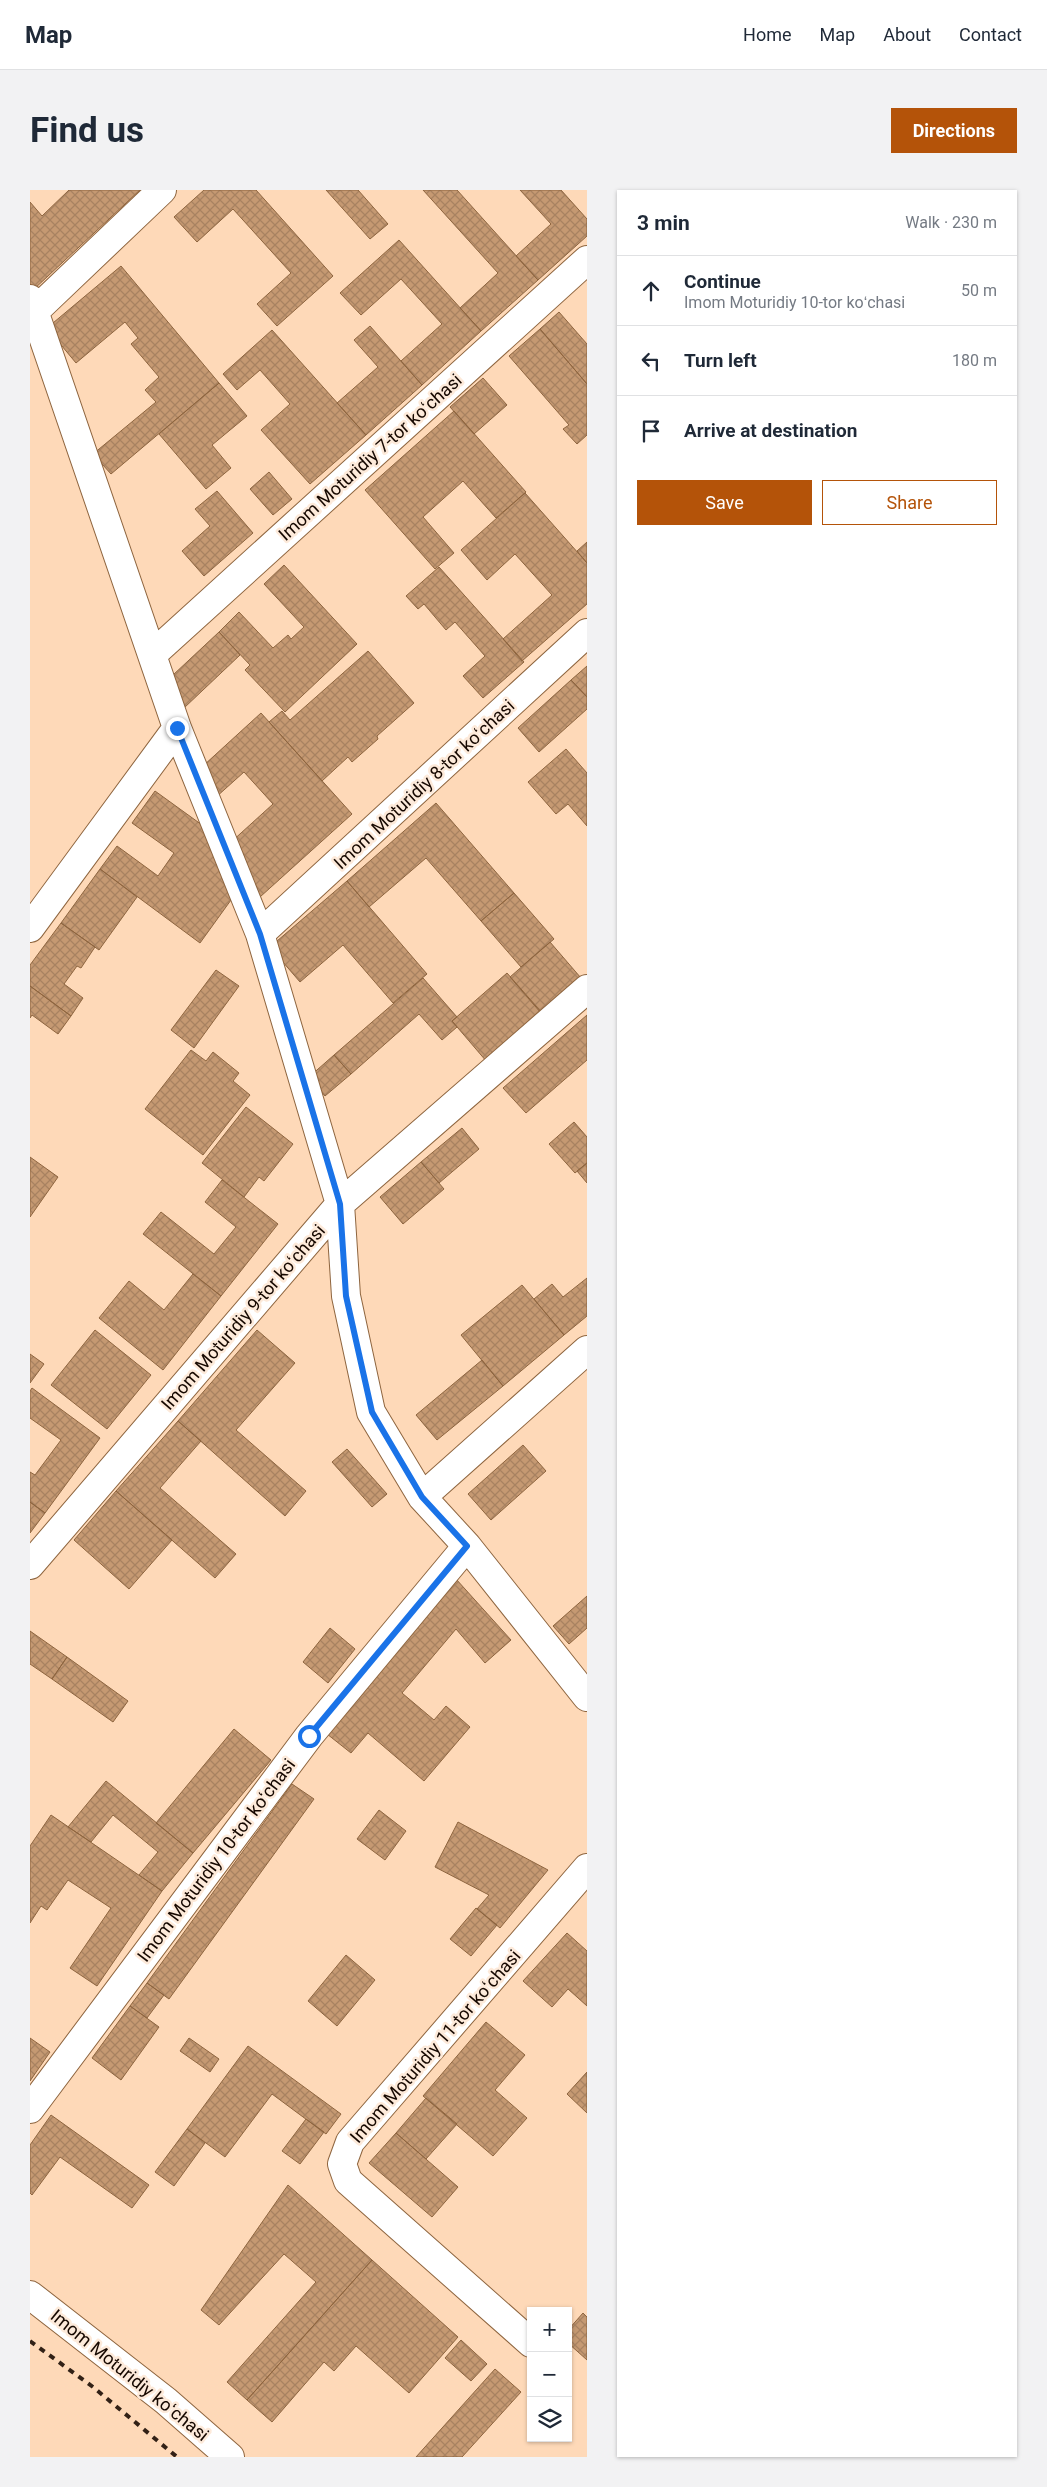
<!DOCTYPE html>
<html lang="en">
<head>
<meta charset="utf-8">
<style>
	body { margin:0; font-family:Roboto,sans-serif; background:#f2f2f3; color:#1f2937 }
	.controls { position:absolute; right:15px; bottom:15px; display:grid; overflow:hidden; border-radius:0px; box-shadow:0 1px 4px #0004 }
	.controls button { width:45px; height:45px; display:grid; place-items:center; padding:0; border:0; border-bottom:1px solid #e0e1e3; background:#fff; color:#1f2937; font:25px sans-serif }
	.stop { position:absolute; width:15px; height:15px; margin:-11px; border:4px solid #1a73e8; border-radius:50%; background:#fff }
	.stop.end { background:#1a73e8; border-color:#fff; box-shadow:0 1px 5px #0008 }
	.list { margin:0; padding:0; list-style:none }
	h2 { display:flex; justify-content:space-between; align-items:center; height:65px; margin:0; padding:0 20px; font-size:21px }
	h2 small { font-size:16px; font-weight:400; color:#747a83 }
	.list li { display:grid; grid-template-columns:32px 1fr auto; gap:15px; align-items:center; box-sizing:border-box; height:70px; padding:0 20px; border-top:1px solid #e0e1e3 }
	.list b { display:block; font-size:19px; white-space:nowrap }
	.list p { margin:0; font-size:16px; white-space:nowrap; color:#747a83 }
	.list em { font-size:16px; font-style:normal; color:#747a83 }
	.actions { display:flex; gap:10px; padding:15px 20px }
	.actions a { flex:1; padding:11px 0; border:1px solid #b45309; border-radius:0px; text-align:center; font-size:18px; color:#b45309 }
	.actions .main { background:#b45309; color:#fff }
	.icon { flex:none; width:28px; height:28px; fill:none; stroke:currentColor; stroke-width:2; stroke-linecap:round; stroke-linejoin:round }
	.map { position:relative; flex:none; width:557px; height:2267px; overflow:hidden; border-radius:0px }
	header { display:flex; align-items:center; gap:30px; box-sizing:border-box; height:70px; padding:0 25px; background:#fff; border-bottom:1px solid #e0e1e3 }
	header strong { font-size:24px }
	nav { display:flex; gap:28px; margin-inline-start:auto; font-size:18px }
	.intro { display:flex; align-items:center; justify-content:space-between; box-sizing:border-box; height:120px; padding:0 30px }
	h1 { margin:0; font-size:35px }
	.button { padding:12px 22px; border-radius:0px; background:#b45309; color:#fff; font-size:18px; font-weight:700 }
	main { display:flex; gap:30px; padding:0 30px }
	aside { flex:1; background:#fff; border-radius:0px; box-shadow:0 1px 4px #0004 }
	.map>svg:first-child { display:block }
	.building { fill:url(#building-cross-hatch); stroke:#8e653f }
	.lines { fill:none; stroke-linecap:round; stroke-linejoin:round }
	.minor-casing { stroke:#8e653f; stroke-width:30 }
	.minor { stroke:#fff; stroke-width:28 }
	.rail { stroke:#322116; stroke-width:4; stroke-dasharray:6 6; stroke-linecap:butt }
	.route { stroke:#1a73e8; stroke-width:6 }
	.labels { text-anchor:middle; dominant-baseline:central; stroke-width:5; stroke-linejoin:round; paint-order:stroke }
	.street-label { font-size:18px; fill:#160800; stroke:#fdeada }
</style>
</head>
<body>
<header>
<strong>Map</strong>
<nav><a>Home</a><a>Map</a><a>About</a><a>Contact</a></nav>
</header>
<div class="intro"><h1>Find us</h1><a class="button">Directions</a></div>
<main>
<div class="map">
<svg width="557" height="2267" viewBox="0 0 557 2267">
	<defs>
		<pattern id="building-cross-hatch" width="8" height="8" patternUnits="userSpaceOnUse" patternTransform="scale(1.25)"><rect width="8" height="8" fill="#c59972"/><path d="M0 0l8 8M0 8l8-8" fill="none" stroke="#a88261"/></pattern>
	</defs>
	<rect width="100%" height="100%" fill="#fed9b8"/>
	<path class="building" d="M39 0H110L2 101 0 95V12L12 26Z
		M174 0H226L303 86 247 136 227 114 261 83 203 19 167 52 144 27Z
		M296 0H328L358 34 340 49Z
		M393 0H427L508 90 451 141 430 118 468 83Z
		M490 0H531L557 29V46L508 90 486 66 521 34Z
		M369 50 451 141 392 195 371 171 412 134 371 89 331 125 310 103Z
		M91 76 189 193 81 284 63 264 126 212 115 200 129 187 101 154 108 148 95 132 46 173 17 138Z
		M529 122 557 154V194L510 139Z
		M340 136 392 195 336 245 307 213 348 177 324 150Z
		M510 139 557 194V245L547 254 533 239 539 235 479 166Z
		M242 140 336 245 280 294 231 240 260 214 230 180 207 200 193 184Z
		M453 188 477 215 444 244 420 217Z
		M189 193 217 226 182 255 201 278 176 299 129 244Z
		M424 221 496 302 466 328 433 291 393 327 424 363 405 379 335 300Z
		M239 282 262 309 243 325 220 299Z
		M187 301 223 343 174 386 152 361 180 336 165 319Z
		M495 303 557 373V414L492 471 473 449 522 405 485 364 457 390 431 360Z
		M557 352V373L547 361Z
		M254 375 327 454 255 522 215 480 220 475 189 442 209 422 243 458 258 445 261 449 274 437 234 394Z
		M409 377 494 472 453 508 433 486 455 466 425 432 416 440 394 414 388 419 376 406Z
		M189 442 210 465 154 518 143 485Z
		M338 461 384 513 347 546 348 549 322 572 318 567 292 591 239 532 252 521 260 530Z
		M557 476V507L541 490Z
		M541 490 557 507V519L509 562 488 538Z
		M231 523 322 624 230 707 200 653 243 614 214 582 185 608 173 576Z
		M536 559 557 583V636L538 614 526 624 498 592Z
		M125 601 179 640 201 710 170 753 70 679 87 656 128 686 144 663 102 633Z
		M406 613 484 703 451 731 396 668 339 717 317 691Z
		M70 679 107 707 69 760 31 733Z
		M317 691 397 784 363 813 313 755 270 792 240 757Z
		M484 703 524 749 491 777 451 731Z
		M31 733 65 757 51 778 47 776 34 794 53 808 41 826 0 796V775Z
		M520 752 551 788 511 823 480 787Z
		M186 780 209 796 164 858 141 840Z
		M477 783 513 824 457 872 422 831Z
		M393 788 427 827 422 831 427 837 412 850 389 824 321 884 304 865Z
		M0 796 41 826 28 844 2 825 0 828Z
		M557 825V870L496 923 473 898Z
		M161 860 176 871 183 862 209 883 203 891 220 905 173 965 115 919Z
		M304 865 321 884 295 906 279 887Z
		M216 917 263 954 234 991 229 987 214 1007 172 973Z
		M544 932 557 947V973L545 983 519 954Z
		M432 938 449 959 409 993 391 972Z
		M0 967 28 987 0 1027Z
		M391 972 414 999 373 1034 350 1007Z
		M557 973V993L547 981Z
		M192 990 248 1034 191 1106 113 1044 131 1022 184 1064 206 1037 175 1012Z
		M163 1084 191 1106 133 1180 69 1128 99 1091 134 1120Z
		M557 1088V1126L534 1145 504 1109 522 1094 533 1107Z
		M492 1095 534 1145 473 1196 431 1145Z
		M65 1140 121 1185 77 1239 21 1195Z
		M227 1140 265 1173 206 1240 276 1301 255 1326 148 1231Z
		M0 1164 14 1174 0 1193Z
		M452 1170 473 1196 407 1250 386 1225Z
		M2 1198 70 1248 15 1323 0 1312V1282L5 1285 31 1250 0 1228V1201Z
		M148 1231 171 1251 130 1298 206 1364 185 1388 86 1301Z
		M493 1255 516 1281 461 1330 438 1304Z
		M317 1259 357 1304 342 1317 302 1272Z
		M86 1301 142 1350 99 1399 44 1350Z
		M0 1312 15 1323 0 1343Z
		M426 1389 481 1450 455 1473 426 1439 372 1503 404 1530 416 1516 440 1537 394 1591 338 1543 321 1563 297 1544Z
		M557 1406V1438L539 1454 523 1436Z
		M300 1438 325 1459 298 1493 273 1472Z
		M0 1441 37 1467 22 1489 0 1474Z
		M37 1467 98 1511 83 1532 22 1489Z
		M204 1539 241 1570 163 1663 126 1633Z
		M76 1591 163 1663 132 1701 109 1685 128 1662 83 1625 61 1652 38 1637Z
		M262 1594 284 1609 139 1809 117 1793Z
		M349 1620 376 1641 355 1670 327 1649Z
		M21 1625 132 1701 67 1796 40 1778 81 1718 38 1690 17 1720 11 1716 0 1733V1656Z
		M428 1632 518 1680 470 1738 447 1719 459 1705 405 1677Z
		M446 1718 467 1735 441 1766 420 1749Z
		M537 1743 557 1761V1816L538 1799 522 1817 493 1791Z
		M316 1765 345 1790 307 1836 278 1811Z
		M117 1793 134 1805 117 1828 100 1816Z
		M100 1816 129 1837 91 1890 62 1868Z
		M456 1832 495 1865 465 1900 497 1928 463 1966 393 1906Z
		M0 1848 20 1862 0 1891Z
		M159 1848 189 1869 180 1882 150 1861Z
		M218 1856 311 1924 296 1944 242 1904 195 1967 157 1939Z
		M557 1882V1923L537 1904Z
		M396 1908 427 1934 396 1969 366 1943Z
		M21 1925 119 1995 102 2018 30 1967 2 2005 0 2003V1955Z
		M276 1929 294 1942 270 1974 252 1961Z
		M157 1939 175 1953 144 1996 125 1982Z
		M366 1943 428 1997 402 2027 339 1973Z
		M258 1995 342 2070 217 2210 197 2192 286 2092 254 2064 189 2135 171 2120Z
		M342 2070 428 2147 379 2203 326 2156 304 2181 294 2172 242 2232 217 2210Z
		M553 2123 557 2127V2170L538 2153V2140Z
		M431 2150 457 2174 441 2191 415 2168Z
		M465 2179 491 2202 432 2267H386Z"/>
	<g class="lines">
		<g class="minor-casing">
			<path id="minor" d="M0 109 147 538 230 744 310 1014 316 1106 341 1222 392 1307 437 1356 557 1507
				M5 121 132 0
				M123 464 557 70
				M0 738 147 538
				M230 744 557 443
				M392 1307 557 1160
				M0 1375 310 1014 557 799
				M0 1919 279 1546 437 1356
				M0 2105 136 2211 200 2267
				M501 2153 318 1991 312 1974 320 1952 557 1678"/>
		</g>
		<use href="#minor" class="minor"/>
		<path class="rail" d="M0 2151 63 2197 147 2267"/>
	</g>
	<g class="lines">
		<path class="route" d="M147 538 230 744 310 1014 316 1106 342 1222 392 1307 437 1356 279 1546"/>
	</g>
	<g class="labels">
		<g class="street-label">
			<text transform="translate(340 267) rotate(-42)">Imom Moturidiy 7-tor koʻchasi</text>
			<text transform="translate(394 594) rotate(-43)">Imom Moturidiy 8-tor koʻchasi</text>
			<text transform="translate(213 1127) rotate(-49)">Imom Moturidiy 9-tor koʻchasi</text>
			<text transform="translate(186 1670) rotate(-53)">Imom Moturidiy 10-tor koʻchasi</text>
			<text transform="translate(405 1856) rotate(-49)">Imom Moturidiy 11-tor koʻchasi</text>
			<text transform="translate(100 2185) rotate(39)">Imom Moturidiy koʻchasi</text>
		</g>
	</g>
</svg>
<div class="controls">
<button>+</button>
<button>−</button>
<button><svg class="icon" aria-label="layers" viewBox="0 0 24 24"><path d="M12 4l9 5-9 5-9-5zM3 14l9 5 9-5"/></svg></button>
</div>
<div class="stop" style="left:279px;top:1546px"></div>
<div class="stop end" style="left:147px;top:538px"></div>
</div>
<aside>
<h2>3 min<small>Walk · 230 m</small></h2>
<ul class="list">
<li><svg class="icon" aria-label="ahead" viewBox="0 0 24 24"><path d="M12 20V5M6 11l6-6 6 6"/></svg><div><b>Continue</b><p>Imom Moturidiy 10-tor koʻchasi</p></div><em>50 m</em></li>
<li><svg class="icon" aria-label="left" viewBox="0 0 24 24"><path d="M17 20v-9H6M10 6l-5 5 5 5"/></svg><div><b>Turn left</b></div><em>180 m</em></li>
<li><svg class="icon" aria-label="arrive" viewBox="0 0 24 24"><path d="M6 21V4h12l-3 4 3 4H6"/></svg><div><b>Arrive at destination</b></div></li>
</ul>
<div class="actions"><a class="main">Save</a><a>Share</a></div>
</aside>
</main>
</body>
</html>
